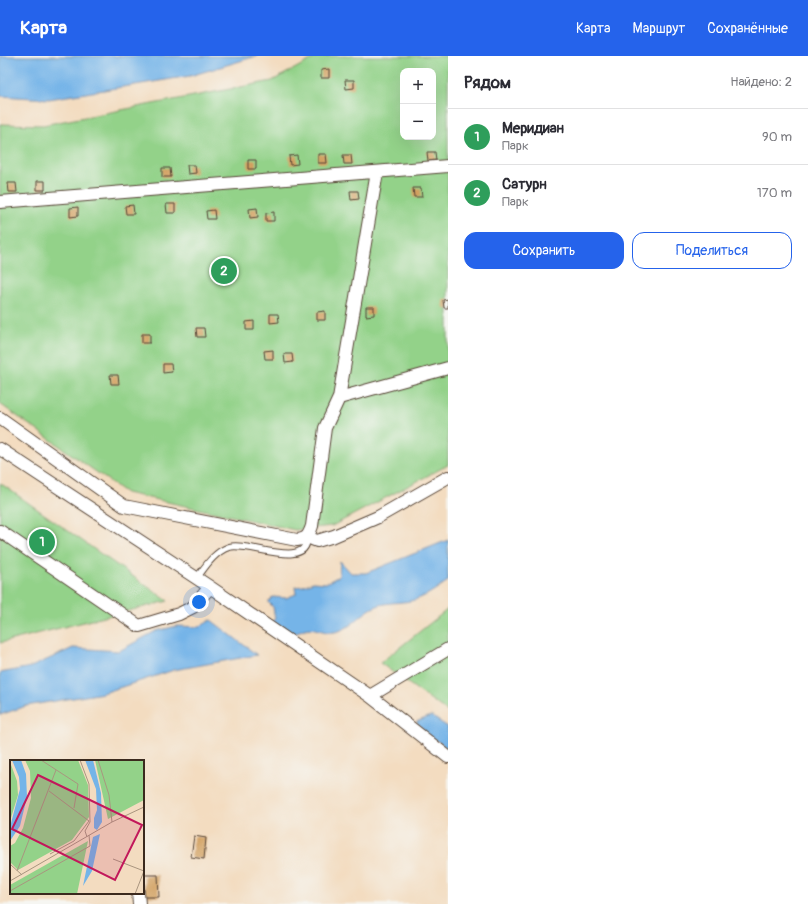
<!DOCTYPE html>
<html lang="ru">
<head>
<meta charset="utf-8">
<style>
	body { margin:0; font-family:Pangolin,sans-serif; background:#f7f7f7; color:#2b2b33 }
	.controls { position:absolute; right:12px; top:12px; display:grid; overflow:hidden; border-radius:8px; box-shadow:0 4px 16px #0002 }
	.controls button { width:36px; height:36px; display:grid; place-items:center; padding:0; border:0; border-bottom:1px solid #e1e1e2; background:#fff; color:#2b2b33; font:20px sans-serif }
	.you { position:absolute; left:199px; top:546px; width:14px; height:14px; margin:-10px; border:3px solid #fff; border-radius:50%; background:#1a73e8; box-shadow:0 0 0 6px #1a73e833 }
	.badge { display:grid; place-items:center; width:26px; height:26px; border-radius:50%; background:#2563eb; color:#fff; font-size:13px; font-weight:700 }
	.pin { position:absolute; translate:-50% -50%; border:2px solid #fff; box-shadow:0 1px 4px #0006 }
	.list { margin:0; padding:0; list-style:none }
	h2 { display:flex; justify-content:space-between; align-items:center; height:52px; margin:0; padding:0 16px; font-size:17px }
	h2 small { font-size:13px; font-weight:400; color:#7c7c81 }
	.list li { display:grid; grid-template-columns:26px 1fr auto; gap:12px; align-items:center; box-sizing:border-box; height:56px; padding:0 16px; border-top:1px solid #e1e1e2 }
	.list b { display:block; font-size:15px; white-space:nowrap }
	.list p { margin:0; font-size:13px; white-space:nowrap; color:#7c7c81 }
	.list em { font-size:13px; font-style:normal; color:#7c7c81 }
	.actions { display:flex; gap:8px; padding:12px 16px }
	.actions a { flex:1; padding:9px 0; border:1px solid #2563eb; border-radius:12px; text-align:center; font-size:14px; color:#2563eb }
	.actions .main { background:#2563eb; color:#fff }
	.map { position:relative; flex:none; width:448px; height:848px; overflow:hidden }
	header { display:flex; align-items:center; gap:24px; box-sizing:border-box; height:56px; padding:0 20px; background:#2563eb; color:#fff }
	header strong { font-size:19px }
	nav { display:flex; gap:22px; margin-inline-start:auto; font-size:14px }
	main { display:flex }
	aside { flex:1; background:#fff }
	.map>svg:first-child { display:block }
	.green { fill:#93d289; stroke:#677e54; fill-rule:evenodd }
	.water { fill:#74b4e8; stroke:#586f83 }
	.building { fill:#d2a061 }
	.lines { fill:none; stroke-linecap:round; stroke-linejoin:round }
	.lane-casing { stroke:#574536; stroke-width:8 }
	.street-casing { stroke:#574536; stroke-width:14 }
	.lane { stroke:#fff; stroke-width:6 }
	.street { stroke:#fff; stroke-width:12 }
	.inset-road { fill:none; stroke:#a9957f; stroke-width:1 }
	.view { fill:#c2185b; fill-opacity:0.15; stroke:#c2185b; stroke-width:2 }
	.inset-edge { fill:none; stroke:#3b2a1e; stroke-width:2 }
</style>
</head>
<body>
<header>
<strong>Карта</strong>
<nav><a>Карта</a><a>Маршрут</a><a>Сохранённые</a></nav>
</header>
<main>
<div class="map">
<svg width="448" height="848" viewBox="0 0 448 848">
	<rect width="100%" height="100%" fill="#f6f6f2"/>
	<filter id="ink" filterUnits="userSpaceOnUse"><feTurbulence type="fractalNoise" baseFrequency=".025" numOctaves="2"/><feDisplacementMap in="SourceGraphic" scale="8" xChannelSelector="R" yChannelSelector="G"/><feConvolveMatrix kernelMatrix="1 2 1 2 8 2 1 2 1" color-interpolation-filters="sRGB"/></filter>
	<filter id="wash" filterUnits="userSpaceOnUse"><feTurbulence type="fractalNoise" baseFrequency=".012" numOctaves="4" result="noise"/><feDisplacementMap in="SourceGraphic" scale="16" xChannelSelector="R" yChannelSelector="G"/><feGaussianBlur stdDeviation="0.9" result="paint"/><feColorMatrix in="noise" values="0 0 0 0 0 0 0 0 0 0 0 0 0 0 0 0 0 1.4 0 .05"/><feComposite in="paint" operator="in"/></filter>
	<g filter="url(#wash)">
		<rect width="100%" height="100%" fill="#f3dcc0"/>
		<path class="green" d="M318 0H448V409L332 470 295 474 126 437 0 348V68L43 69 272 25ZM403 15H433V81H403Z
			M0 427 168 545 0 587Z
			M448 553V656L380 607Z"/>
		<path class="water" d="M0 0H257L190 20 49 43 0 40Z
			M448 484V525C436 533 425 542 410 545 400 547 388 546 377 550 363 555 354 570 339 575 319 581 313 562 291 581L270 567 275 563 273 551 268 546 273 541 286 542 296 538 295 531 303 530 313 526 326 527 339 520 340 505 351 517H366Z
			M211 564 257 599 174 614 103 637 26 650 0 659V617L31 611 73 592 119 595 156 575 177 570 199 571Z
			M431 660 448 671V693L427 678 416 666Z"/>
		<g id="blocks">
			<path class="building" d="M329 13V22H321V14Z
				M345 24H354V32L346 33Z
				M427 96H435L436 104 428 105Z
				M318 98H326L327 107H318Z
				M297 99 298 108 290 109 289 100Z
				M343 99H351L352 108H344Z
				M248 104H256V113H248Z
				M187 109H195L196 117 188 118Z
				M162 112H170L171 121H162Z
				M37 125H45V134H37Z
				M8 127H16L17 136H9Z
				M413 132H421L422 141H414Z
				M350 135H358L359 143 351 144Z
				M166 148H175V157H167Z
				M133 149 134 158H126L125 150Z
				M78 151V160L70 161V152Z
				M257 152 258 161 250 162 249 153Z
				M214 154 215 163H207L206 155Z
				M274 156V165H266V157Z
				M448 243V252H444L443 244Z
				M366 251H374V259L366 260Z
				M325 255V264H317V256Z
				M270 258H278L279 266 270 267Z
				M254 265V274H246V266Z
				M196 272H204L205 281H197Z
				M142 278H150V287H142Z
				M273 294V303H265L264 295Z
				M284 298H292L293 306 285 307Z
				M163 308H171L172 316 163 317Z
				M110 319H118L119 328H111Z
				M194 780 206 782 204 803 191 801Z
				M144 819H158L159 841H144Z"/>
		</g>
	</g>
	<g filter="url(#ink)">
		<use href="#blocks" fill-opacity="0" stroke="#574536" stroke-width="1"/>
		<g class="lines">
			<g class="lane-casing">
				<path id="lane" d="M196 523C205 511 214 496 229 491 248 485 308 515 307 481"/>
			</g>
			<g class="street-casing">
				<path id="street" d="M0 146 448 110
					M339 342 448 312
					M0 362 124 450 297 484C307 483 309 479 312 470L325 372 339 342 377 116
					M0 393 210 531 370 640 448 701
					M0 475 139 570 179 558 193 551 210 531
					M307 481 317 485 334 480 378 461 448 421
					M370 640 448 593
					M138 837 139 848"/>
			</g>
			<use href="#lane" class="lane"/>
			<use href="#street" class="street"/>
		</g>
	</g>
	<g transform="translate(10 704)">
		<rect width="134" height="134" fill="#f3dcc0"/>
		<path d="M15 0H68L78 25 79 57 62 80 8 110 0 102V86L5 83 13 68 21 38 20 11ZM85 0H134V40L98 59ZM0 2 7 21 8 35 0 61ZM78 81 67 134H0V125Z" fill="#93d289"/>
		<path d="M2 0H11L16 14 17 37 10 66 0 81V67L10 29 9 17ZM75 0H83L91 33 92 62 87 70 84 68V58L87 50 86 29ZM90 74 82 111 73 126 83 77Z" fill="#74b4e8"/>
		<path class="inset-road" d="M31 0 68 24 64 48M70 0 79 24 80 62 75 71 77 77M88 0 99 35 102 62M39 31 79 61 64 81 40 94M103 99 134 111M0 104 12 115M7 111 46 10M0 121 102 62 134 47M0 131 80 86 79 75M125 134 134 111"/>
		<path class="view" d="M28 15 132 65 105 120 2 69Z"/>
		<rect width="134" height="134" class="inset-edge"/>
	</g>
</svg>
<div class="controls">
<button>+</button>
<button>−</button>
</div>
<div class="you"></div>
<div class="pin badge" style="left:42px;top:486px;background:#2e9e5b">1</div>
<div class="pin badge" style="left:224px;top:215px;background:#2e9e5b">2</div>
</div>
<aside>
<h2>Рядом<small>Найдено: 2</small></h2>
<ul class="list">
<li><span class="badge" style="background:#2e9e5b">1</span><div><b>Меридиан</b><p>Парк</p></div><em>90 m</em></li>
<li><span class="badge" style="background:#2e9e5b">2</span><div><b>Сатурн</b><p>Парк</p></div><em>170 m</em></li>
</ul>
<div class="actions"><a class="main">Сохранить</a><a>Поделиться</a></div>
</aside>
</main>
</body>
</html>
